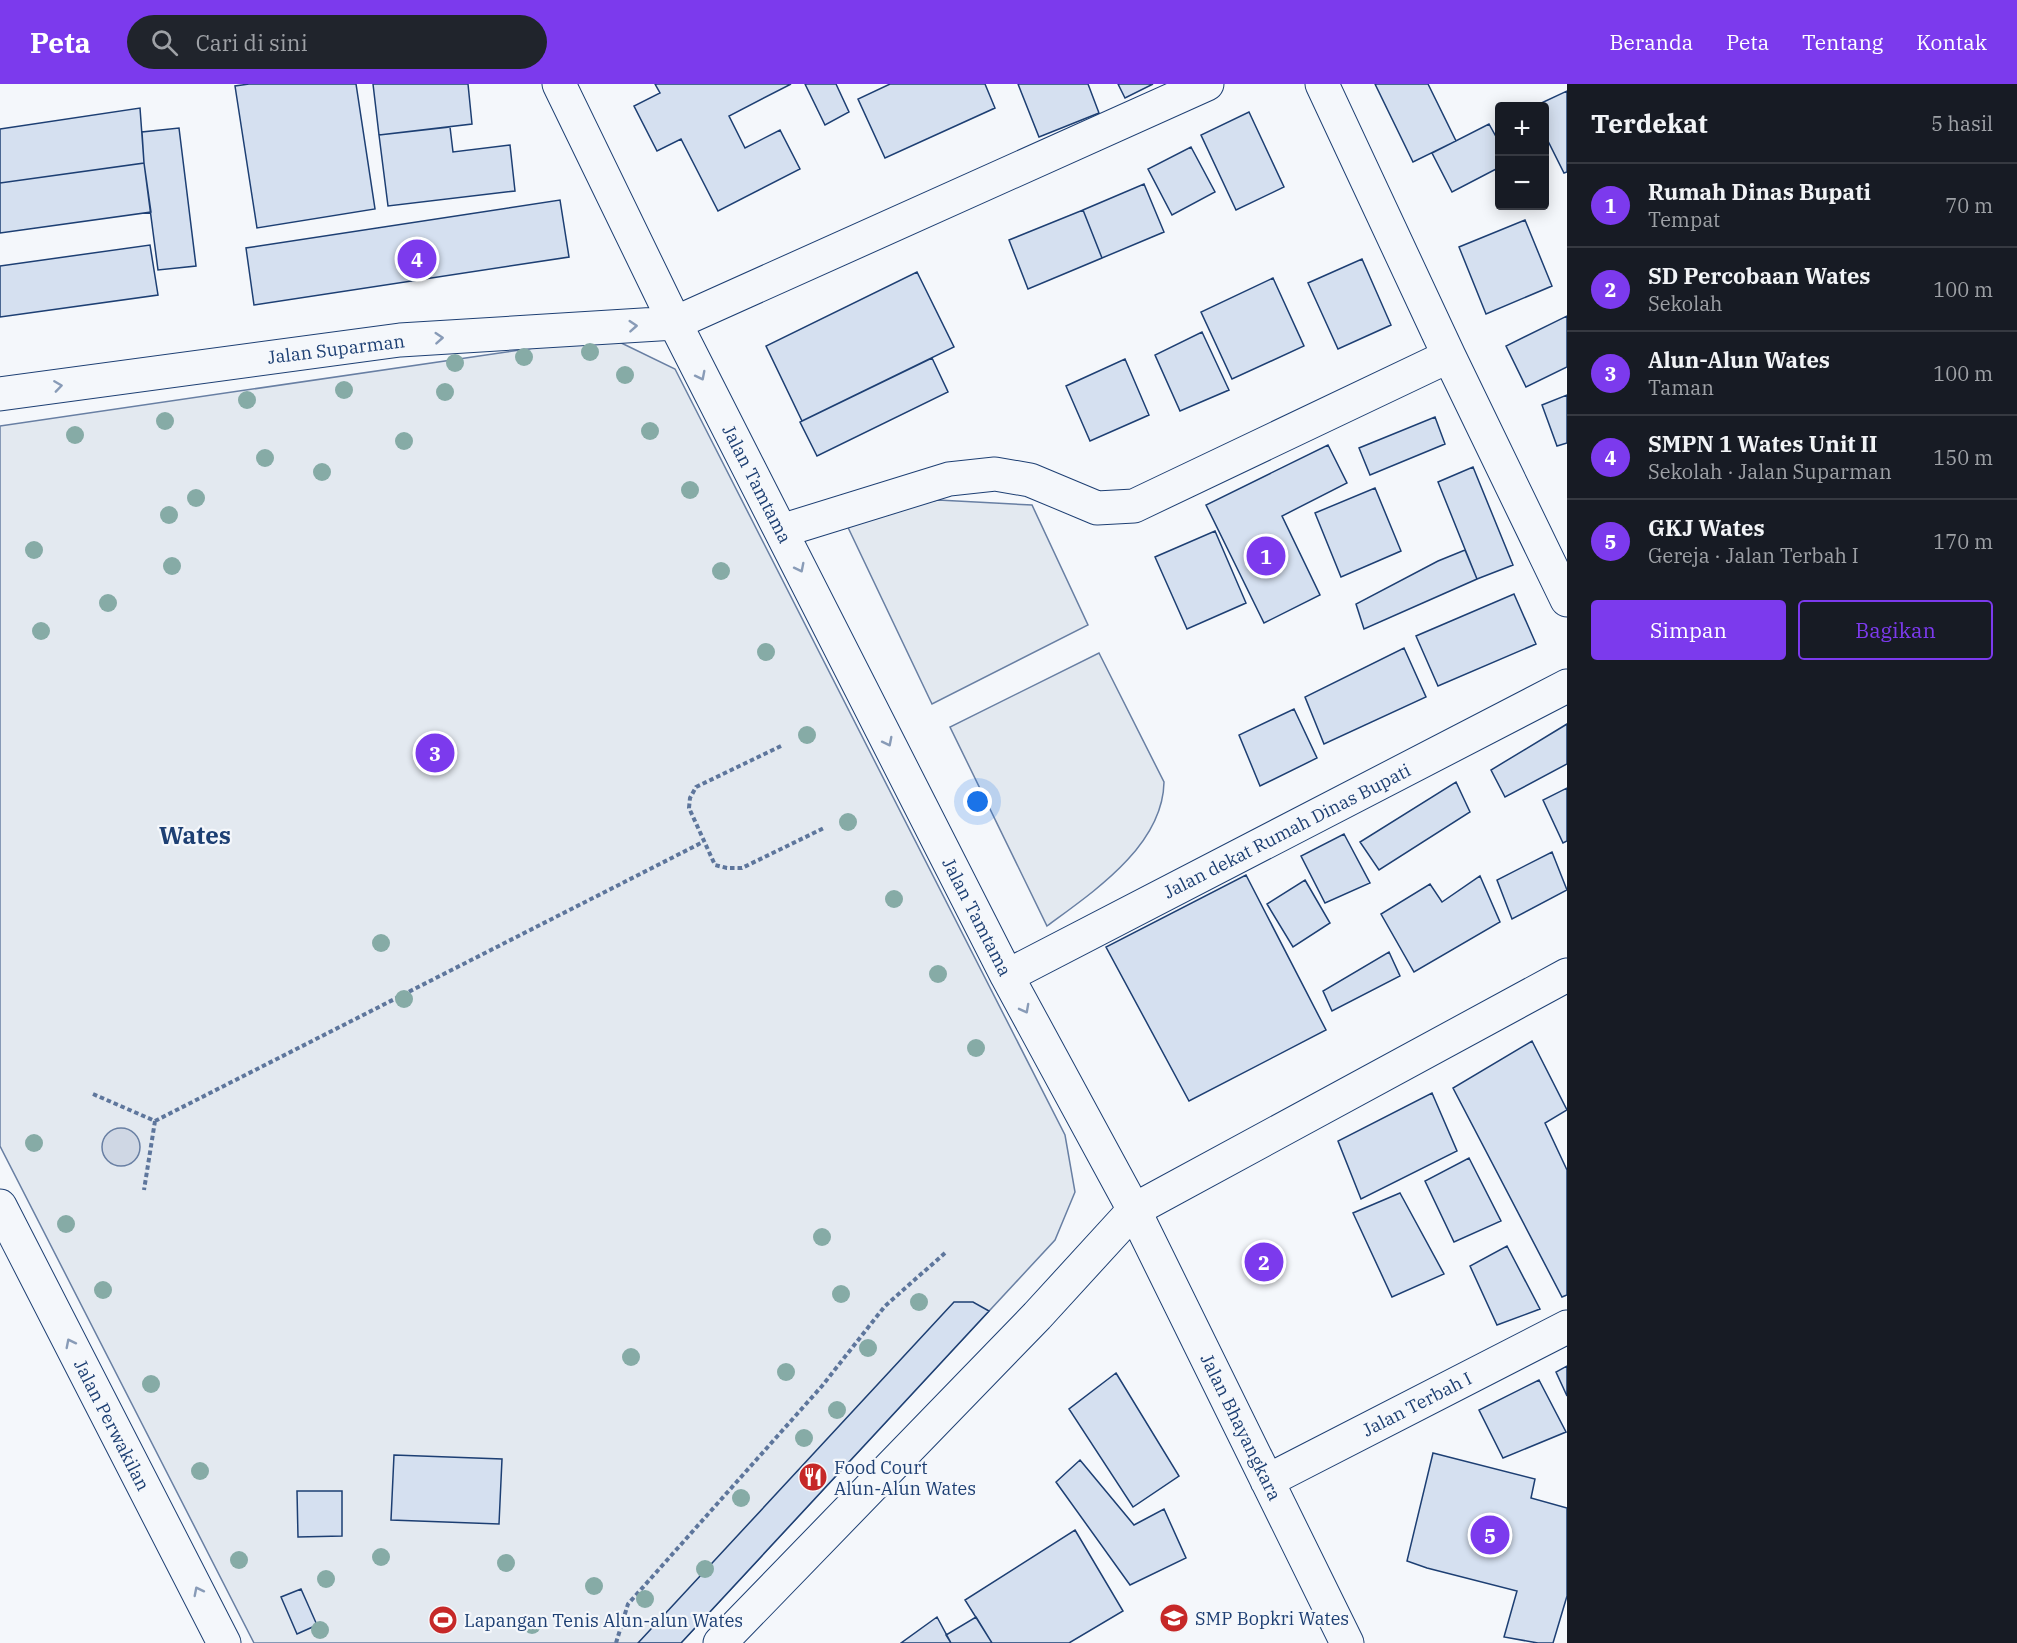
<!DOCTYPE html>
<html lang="id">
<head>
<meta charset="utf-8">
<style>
	body { margin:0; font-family:"IBM Plex Serif",serif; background:#20242c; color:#f1f3f6 }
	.controls { position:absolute; right:18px; top:18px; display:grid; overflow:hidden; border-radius:6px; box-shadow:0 3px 15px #0003 }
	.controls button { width:54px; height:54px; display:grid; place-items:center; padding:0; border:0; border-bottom:2px solid #363941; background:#171b24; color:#f1f3f6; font:30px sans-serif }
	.you { position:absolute; left:978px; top:718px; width:21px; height:21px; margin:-15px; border:4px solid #fff; border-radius:50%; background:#1a73e8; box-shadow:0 0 0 9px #1a73e833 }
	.badge { display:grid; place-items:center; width:39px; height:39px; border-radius:50%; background:#7c3aed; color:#fff; font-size:20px; font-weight:700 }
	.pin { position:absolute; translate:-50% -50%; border:3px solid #fff; box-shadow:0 2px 6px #0006 }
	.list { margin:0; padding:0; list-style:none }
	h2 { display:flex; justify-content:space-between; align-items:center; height:78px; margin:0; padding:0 24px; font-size:26px }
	h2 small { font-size:20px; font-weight:400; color:#9ea1a6 }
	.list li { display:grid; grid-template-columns:39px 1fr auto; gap:18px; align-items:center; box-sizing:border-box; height:84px; padding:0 24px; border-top:2px solid #363941 }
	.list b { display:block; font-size:22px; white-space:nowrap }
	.list p { margin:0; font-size:20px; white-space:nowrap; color:#9ea1a6 }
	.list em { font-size:20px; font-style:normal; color:#9ea1a6 }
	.actions { display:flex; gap:12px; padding:18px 24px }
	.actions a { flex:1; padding:14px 0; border:2px solid #7c3aed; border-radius:6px; text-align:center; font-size:21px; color:#7c3aed }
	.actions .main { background:#7c3aed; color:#fff }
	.icon { flex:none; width:33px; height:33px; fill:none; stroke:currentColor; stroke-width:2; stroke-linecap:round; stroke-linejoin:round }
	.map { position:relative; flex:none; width:1567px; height:1559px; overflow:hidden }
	header { display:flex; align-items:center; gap:36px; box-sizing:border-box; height:84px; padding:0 30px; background:#7c3aed; color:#fff }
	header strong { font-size:28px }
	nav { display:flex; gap:33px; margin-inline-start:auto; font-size:21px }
	.search { width:420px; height:54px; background:#20242c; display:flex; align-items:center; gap:15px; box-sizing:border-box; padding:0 21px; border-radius:33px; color:#9ea1a6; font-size:22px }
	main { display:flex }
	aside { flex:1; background:#171b24 }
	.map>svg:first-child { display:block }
	.green { fill:#e3e9f0; stroke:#687fa3; stroke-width:1.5 }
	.water { fill:#cfd7e4; stroke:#687fa3; stroke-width:1.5 }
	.building { fill:#d5e0f0; stroke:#1d3f73; stroke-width:1.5 }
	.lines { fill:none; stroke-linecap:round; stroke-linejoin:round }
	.minor-casing { stroke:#1d3f73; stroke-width:35 }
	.major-casing { stroke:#1d3f73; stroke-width:35 }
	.path { stroke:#5e769c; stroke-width:4; stroke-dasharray:4.5 3; stroke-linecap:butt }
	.minor { stroke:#f4f7fb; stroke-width:33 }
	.major { stroke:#f4f7fb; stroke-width:33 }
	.tree { fill:#86aba6 }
	.oneway { stroke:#889bb7 }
	.labels { text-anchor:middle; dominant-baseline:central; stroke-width:4.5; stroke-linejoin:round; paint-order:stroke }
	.street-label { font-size:18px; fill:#1d3f73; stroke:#f4f7fb }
	.poi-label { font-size:18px; fill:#1d3f73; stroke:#f4f7fb; text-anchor:start }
	.district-label { font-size:24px; font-weight:bold; fill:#1d3f73; stroke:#f4f7fb }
</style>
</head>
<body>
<header>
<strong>Peta</strong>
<div class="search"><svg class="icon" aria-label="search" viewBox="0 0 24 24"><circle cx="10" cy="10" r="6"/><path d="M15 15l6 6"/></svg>Cari di sini</div>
<nav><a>Beranda</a><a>Peta</a><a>Tentang</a><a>Kontak</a></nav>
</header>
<main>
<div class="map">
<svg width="1567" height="1559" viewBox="0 0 1567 1559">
	<rect width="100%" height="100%" fill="#f4f7fb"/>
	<path class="green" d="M609 253 675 285 1065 1051 1075 1108 1055 1156 681 1559H254L0 1062V342Z
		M938 416 1032 421 1088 541 932 620 844 435 902 422Z
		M1099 569 1164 698C1163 762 1093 808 1047 842L950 643Z"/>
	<path class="water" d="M102 1063a19 19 0 1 1 38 0a19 19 0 1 1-38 0Z"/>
	<path class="building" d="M249 0H356L375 125 257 144 235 2Z
		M373 0H468L472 40 379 51Z
		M655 0H791L729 32 745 64 780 46 800 85 718 127 681 55 657 67 634 22 660 9Z
		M805 0H836L849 28 825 41Z
		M890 0H985L995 24 885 74 858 15Z
		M1018 0H1088L1099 29 1039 53Z
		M1118 0H1153L1125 14Z
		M1375 0H1428L1456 57 1413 78Z
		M1567 7V88L1564 89 1544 49V22H1535Z
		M140 24 144 79 0 99V45Z
		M1249 28 1284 103 1236 126 1201 51Z
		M1489 40 1500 60V83L1452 108 1432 69Z
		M450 43 453 68 510 61 515 107 388 122 379 51Z
		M179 44 196 182 158 186 144 79 142 48Z
		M1191 63 1215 108 1172 131 1148 85Z
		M144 79 151 128 0 149V99Z
		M1144 100 1164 148 1102 174 1083 126Z
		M560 116 569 173 254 221 246 164Z
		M1083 126 1102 174 1028 205 1009 156Z
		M1525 136 1552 202 1486 230 1459 163Z
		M150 161 158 211 0 233V182Z
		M1362 175 1391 241 1338 265 1308 199Z
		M917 188 954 263 802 337 766 262Z
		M1273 194 1304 262 1232 295 1201 228Z
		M1567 232V283L1526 303 1506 262Z
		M1202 248 1229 306 1180 327 1155 271Z
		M932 274 948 308 817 372 800 338Z
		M1125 275 1149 331 1090 357 1066 302Z
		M1567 311V359L1557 362 1542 321Z
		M1435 333 1445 360 1370 391 1359 364Z
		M1328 361 1347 399 1282 432 1320 511 1264 539 1206 421Z
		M1473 383 1513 481 1477 495 1438 398Z
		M1375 404 1401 467 1341 493 1315 429Z
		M1215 447 1246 519 1187 545 1155 473Z
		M1465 466 1477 495 1364 545 1356 520 1438 477Z
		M1514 510 1536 560 1438 602 1416 552Z
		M1404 564 1426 613 1324 660 1305 613Z
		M1294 625 1317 674 1260 702 1239 651Z
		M1567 640V680L1505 713 1491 686Z
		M1456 698 1470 728 1379 786 1360 758Z
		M1567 704V757L1563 759 1543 716Z
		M1344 750 1370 799 1325 819 1301 772Z
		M1552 768 1567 806 1512 835 1497 796Z
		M1246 791 1326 946 1189 1017 1106 863Z
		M1480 792 1500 838 1414 888 1381 830 1430 800 1442 818Z
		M1305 796 1330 839 1293 863 1267 820Z
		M1389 868 1400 892 1332 927 1323 907Z
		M1532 957 1567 1026 1545 1039 1567 1086V1211L1562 1213 1453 1004Z
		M1432 1009 1457 1067 1361 1115 1338 1057Z
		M1469 1074 1501 1137 1454 1158 1425 1097Z
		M1400 1109 1444 1190 1392 1213 1353 1129Z
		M1507 1162 1540 1225 1497 1241 1470 1182Z
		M954 1218H973L989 1227 681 1559H638Z
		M1567 1282V1312L1556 1288Z
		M1116 1289 1179 1392 1133 1423 1069 1325Z
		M1539 1296 1566 1348 1503 1374 1479 1326Z
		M1433 1369 1535 1395 1531 1414 1567 1424V1512L1553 1559H1538L1504 1553 1517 1507 1427 1484 1407 1477Z
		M394 1371 502 1375 499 1440 391 1436Z
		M1080 1376 1134 1441 1164 1425 1186 1474 1130 1501 1056 1398Z
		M297 1407H342V1452L298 1453Z
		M1075 1446 1123 1527 1069 1559H992L965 1516Z
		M301 1505 317 1541 297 1550 281 1513Z
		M937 1533 951 1559H901Z
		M976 1533 992 1559H951L946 1551Z"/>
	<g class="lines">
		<g class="minor-casing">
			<path id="minor" d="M559 0 675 239 1007 892 1134 1126 1037 1232 720 1559
				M1322 0 1449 272 1567 516
				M0 310 400 256 675 239 1207 0
				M781 447 949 395 995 390 1030 396 1097 424 1134 422 1449 272
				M1007 892 1567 602
				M1267 1397 1567 1243
				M1347 1559 1134 1126 1567 891"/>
		</g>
		<g class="major-casing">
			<path id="major" d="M0 1122 224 1559"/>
		</g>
		<path class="path" d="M781 662 696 703 690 714 689 724 715 781 727 784H742L824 744
			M93 1010 155 1037 144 1106
			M155 1037 703 758
			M616 1559 628 1520 822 1302 885 1222 945 1169"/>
		<use href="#minor" class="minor"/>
		<use href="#major" class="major"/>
	</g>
	<g class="tree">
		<circle cx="590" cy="268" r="9"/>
		<circle cx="524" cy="273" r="9"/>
		<circle cx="455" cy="279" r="9"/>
		<circle cx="625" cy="291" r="9"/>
		<circle cx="344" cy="306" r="9"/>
		<circle cx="445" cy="308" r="9"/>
		<circle cx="247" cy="316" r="9"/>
		<circle cx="165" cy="337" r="9"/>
		<circle cx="650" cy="347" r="9"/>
		<circle cx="75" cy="351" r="9"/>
		<circle cx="404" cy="357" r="9"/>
		<circle cx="265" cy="374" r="9"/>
		<circle cx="322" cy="388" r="9"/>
		<circle cx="690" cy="406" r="9"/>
		<circle cx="196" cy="414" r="9"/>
		<circle cx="169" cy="431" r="9"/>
		<circle cx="34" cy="466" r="9"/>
		<circle cx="172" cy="482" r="9"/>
		<circle cx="721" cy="487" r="9"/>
		<circle cx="108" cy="519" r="9"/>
		<circle cx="41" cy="547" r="9"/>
		<circle cx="766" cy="568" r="9"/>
		<circle cx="807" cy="651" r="9"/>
		<circle cx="848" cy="738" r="9"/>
		<circle cx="894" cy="815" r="9"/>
		<circle cx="381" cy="859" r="9"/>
		<circle cx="938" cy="890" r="9"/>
		<circle cx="404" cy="915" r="9"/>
		<circle cx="976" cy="964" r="9"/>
		<circle cx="34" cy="1059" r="9"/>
		<circle cx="66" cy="1140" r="9"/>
		<circle cx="822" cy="1153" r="9"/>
		<circle cx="103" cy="1206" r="9"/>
		<circle cx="841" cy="1210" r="9"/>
		<circle cx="919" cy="1218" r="9"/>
		<circle cx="868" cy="1264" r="9"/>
		<circle cx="631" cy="1273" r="9"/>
		<circle cx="786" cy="1288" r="9"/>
		<circle cx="151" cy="1300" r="9"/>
		<circle cx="837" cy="1326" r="9"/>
		<circle cx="804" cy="1354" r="9"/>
		<circle cx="200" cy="1387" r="9"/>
		<circle cx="741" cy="1414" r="9"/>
		<circle cx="381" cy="1473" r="9"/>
		<circle cx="239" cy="1476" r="9"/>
		<circle cx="506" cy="1479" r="9"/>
		<circle cx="705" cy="1485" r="9"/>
		<circle cx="326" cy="1495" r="9"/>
		<circle cx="594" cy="1502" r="9"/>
		<circle cx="645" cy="1515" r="9"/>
		<circle cx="532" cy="1541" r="9"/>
		<circle cx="320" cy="1546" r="9"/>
	</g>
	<defs><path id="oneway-chevron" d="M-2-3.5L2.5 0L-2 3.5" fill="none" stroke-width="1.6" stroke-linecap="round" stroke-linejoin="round" transform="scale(1.5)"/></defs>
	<g class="oneway">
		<use href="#oneway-chevron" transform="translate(633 242) rotate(-4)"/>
		<use href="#oneway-chevron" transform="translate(439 254) rotate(-4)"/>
		<use href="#oneway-chevron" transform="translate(701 292) rotate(63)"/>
		<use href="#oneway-chevron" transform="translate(58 302) rotate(-8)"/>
		<use href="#oneway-chevron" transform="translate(800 484) rotate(63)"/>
		<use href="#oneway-chevron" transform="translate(888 658) rotate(63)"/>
		<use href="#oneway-chevron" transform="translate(1025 925) rotate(62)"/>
		<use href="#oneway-chevron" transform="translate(70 1259) rotate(-117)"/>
		<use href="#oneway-chevron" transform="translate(198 1507) rotate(-117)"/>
	</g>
	<defs>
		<g id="restaurant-disc" transform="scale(1.5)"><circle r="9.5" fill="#c62828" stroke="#f4f7fb"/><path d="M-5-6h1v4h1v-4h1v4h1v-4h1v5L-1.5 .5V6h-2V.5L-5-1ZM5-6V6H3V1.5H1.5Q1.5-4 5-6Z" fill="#fff"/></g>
		<g id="school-disc" transform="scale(1.5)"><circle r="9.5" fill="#c62828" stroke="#f4f7fb"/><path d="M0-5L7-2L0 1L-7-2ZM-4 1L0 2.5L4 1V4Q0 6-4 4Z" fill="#fff"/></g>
		<g id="stadium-disc" transform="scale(1.5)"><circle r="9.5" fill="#c62828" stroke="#f4f7fb"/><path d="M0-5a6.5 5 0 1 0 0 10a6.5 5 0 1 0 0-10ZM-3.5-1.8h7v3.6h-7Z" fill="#fff"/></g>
	</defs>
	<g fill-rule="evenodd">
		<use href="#restaurant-disc" x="813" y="1393"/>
		<use href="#school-disc" x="1174" y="1534"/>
		<use href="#stadium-disc" x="443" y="1536"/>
	</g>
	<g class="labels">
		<g class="street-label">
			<text transform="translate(336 265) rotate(-7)">Jalan Suparman</text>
			<text transform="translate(757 400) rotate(63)">Jalan Tamtama</text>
			<text transform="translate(1287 747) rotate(-27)">Jalan dekat Rumah Dinas Bupati</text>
			<text transform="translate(977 833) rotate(63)">Jalan Tamtama</text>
			<text transform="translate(1417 1320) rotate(-27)">Jalan Terbah I</text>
			<text transform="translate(112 1341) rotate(63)">Jalan Perwakilan</text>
			<text transform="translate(1241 1343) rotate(64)">Jalan Bhayangkara</text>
		</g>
		<g class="poi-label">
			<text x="834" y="1383">Food Court<tspan x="834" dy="21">Alun-Alun Wates</tspan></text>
			<text x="1195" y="1534">SMP Bopkri Wates</text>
			<text x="464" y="1536">Lapangan Tenis Alun-alun Wates</text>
		</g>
		<g class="district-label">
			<text x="195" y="751">Wates</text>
		</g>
	</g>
</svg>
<div class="controls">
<button>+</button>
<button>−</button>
</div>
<div class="you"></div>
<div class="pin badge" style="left:1266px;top:472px">1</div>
<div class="pin badge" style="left:1264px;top:1178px">2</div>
<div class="pin badge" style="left:435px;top:669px">3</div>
<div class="pin badge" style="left:417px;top:175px">4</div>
<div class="pin badge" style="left:1490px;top:1451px">5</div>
</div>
<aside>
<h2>Terdekat<small>5 hasil</small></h2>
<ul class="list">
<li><span class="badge">1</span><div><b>Rumah Dinas Bupati</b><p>Tempat</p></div><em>70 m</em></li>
<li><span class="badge">2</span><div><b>SD Percobaan Wates</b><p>Sekolah</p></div><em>100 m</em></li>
<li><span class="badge">3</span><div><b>Alun-Alun Wates</b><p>Taman</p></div><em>100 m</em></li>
<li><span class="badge">4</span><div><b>SMPN 1 Wates Unit II</b><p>Sekolah · Jalan Suparman</p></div><em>150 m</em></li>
<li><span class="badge">5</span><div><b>GKJ Wates</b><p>Gereja · Jalan Terbah I</p></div><em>170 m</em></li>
</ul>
<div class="actions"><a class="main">Simpan</a><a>Bagikan</a></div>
</aside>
</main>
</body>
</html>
